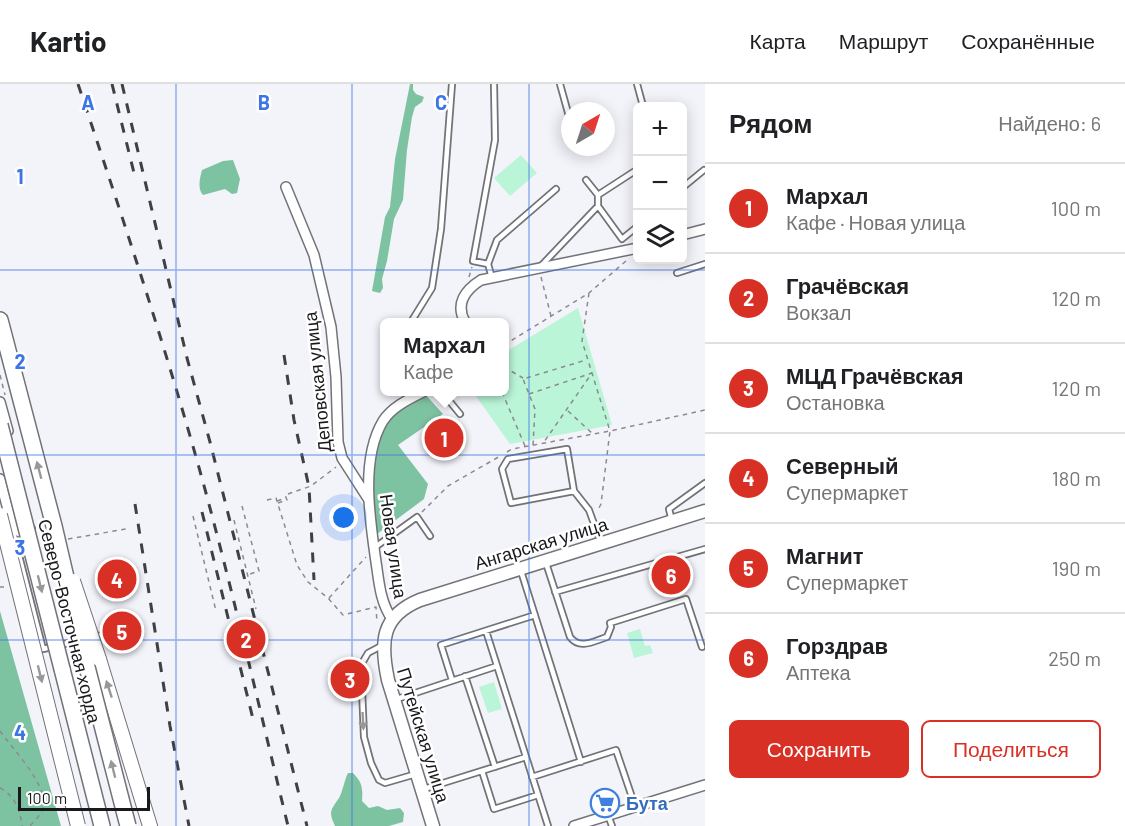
<!DOCTYPE html>
<html lang="ru">
<head>
<meta charset="utf-8">
<style>
	body { margin:0; font-family:Barlow,sans-serif; background:#f6f6f6; color:#202124 }
	.controls { position:absolute; right:18px; top:18px; display:grid; overflow:hidden; border-radius:9px; box-shadow:0 3px 15px #0003 }
	.controls button { width:54px; height:54px; display:grid; place-items:center; padding:0; border:0; border-bottom:2px solid #e0e0e0; background:#fff; color:#202124; font:30px sans-serif }
	.compass { position:absolute; left:561px; top:18px; width:54px; height:54px; border-radius:50%; background:#fff; box-shadow:0 3px 15px #0003; rotate:39deg }
	.scale { position:absolute; left:18px; bottom:15px; width:132px; box-sizing:border-box; padding-left:6px; border:3px solid #19191b; border-top:0; font-size:16px; line-height:21px; white-space:nowrap; color:#19191b; -webkit-text-stroke:4px #fff; paint-order:stroke }
	.you { position:absolute; left:344px; top:434px; width:21px; height:21px; margin:-15px; border:4px solid #fff; border-radius:50%; background:#1a73e8; box-shadow:0 0 0 9px #1a73e833 }
	.badge { display:grid; place-items:center; width:39px; height:39px; border-radius:50%; background:#d93025; color:#fff; font-size:20px; font-weight:700 }
	.pin { position:absolute; translate:-50% -50%; border:3px solid #fff; box-shadow:0 2px 6px #0006 }
	.popup { position:absolute; left:380px; top:234px; width:129px; height:78px; box-sizing:border-box; display:grid; place-content:center; border-radius:9px; background:#fff; filter:drop-shadow(0 2px 4px #0005); font-size:20px; white-space:nowrap; color:#757577 }
	.popup b { font-size:22px; color:#202124 }
	.popup::after { content:''; position:absolute; left:50%; top:100%; margin-left:-12px; border:12px solid transparent; border-top-color:#fff }
	.list { margin:0; padding:0; list-style:none }
	h2 { display:flex; justify-content:space-between; align-items:center; height:78px; margin:0; padding:0 24px; font-size:26px }
	h2 small { font-size:20px; font-weight:400; color:#757577 }
	.list li { display:grid; grid-template-columns:39px 1fr auto; gap:18px; align-items:center; box-sizing:border-box; height:90px; padding:0 24px; border-top:2px solid #e0e0e0 }
	.list b { display:block; font-size:22px; white-space:nowrap }
	.list p { margin:0; font-size:20px; white-space:nowrap; color:#757577 }
	.list em { font-size:20px; font-style:normal; color:#757577 }
	.actions { display:flex; gap:12px; padding:18px 24px }
	.actions a { flex:1; padding:14px 0; border:2px solid #d93025; border-radius:9px; text-align:center; font-size:21px; color:#d93025 }
	.actions .main { background:#d93025; color:#fff }
	.icon { flex:none; width:33px; height:33px; fill:none; stroke:currentColor; stroke-width:2; stroke-linecap:round; stroke-linejoin:round }
	.map { position:relative; flex:none; width:705px; height:742px; overflow:hidden }
	header { display:flex; align-items:center; gap:36px; box-sizing:border-box; height:84px; padding:0 30px; background:#fff; border-bottom:2px solid #e0e0e0 }
	header strong { font-size:28px }
	nav { display:flex; gap:33px; margin-inline-start:auto; font-size:21px }
	main { display:flex }
	aside { flex:1; background:#fff }
	.map>svg:first-child { display:block }
	.green { fill:#baf5d7 }
	.forest { fill:#7ec3a1 }
	.lines { fill:none; stroke-linecap:round; stroke-linejoin:round }
	.service-casing { stroke:#727378; stroke-width:8 }
	.minor-casing { stroke:#727378; stroke-width:12 }
	.tertiary-casing { stroke:#727378; stroke-width:15 }
	.secondary-casing { stroke:#727378; stroke-width:16 }
	.primary-casing { stroke:#727378; stroke-width:18 }
	.path { stroke:#8a8a8f; stroke-width:1.5; stroke-dasharray:4.5 4.5; stroke-linecap:butt }
	.service { stroke:#fff; stroke-width:4.5 }
	.minor { stroke:#fff; stroke-width:9 }
	.tertiary { stroke:#fff; stroke-width:12 }
	.secondary { stroke:#fff; stroke-width:14 }
	.primary { stroke:#fff; stroke-width:15 }
	.rail { stroke:#404043; stroke-width:3; stroke-dasharray:10 10; stroke-linecap:butt }
	.secondary-bridge-casing { stroke:#727378; stroke-width:16; stroke-linecap:butt }
	.primary-bridge-casing { stroke:#727378; stroke-width:18; stroke-linecap:butt }
	.secondary-bridge { stroke:#fff; stroke-width:14 }
	.primary-bridge { stroke:#fff; stroke-width:15 }
	.oneway { fill:#989898 }
	.grid { fill:none; stroke:#3c75e4; stroke-width:1.5; stroke-opacity:0.55 }
	.labels { text-anchor:middle; dominant-baseline:central; stroke-width:5; stroke-linejoin:round; paint-order:stroke }
	.street-label { font-size:18px; fill:#19191b; stroke:#fff }
	.shop-label { font-size:18px; font-weight:bold; fill:#366cbe; stroke:#fff; text-anchor:start }
	.grid-label { font-size:20px; text-anchor:middle; font-weight:bold; fill:#3c75e4; stroke:#fff; stroke-width:5; stroke-linejoin:round; paint-order:stroke }
</style>
</head>
<body>
<header>
<strong>Kartio</strong>
<nav><a>Карта</a><a>Маршрут</a><a>Сохранённые</a></nav>
</header>
<main>
<div class="map">
<svg width="705" height="742" viewBox="0 0 705 742">
	<rect width="100%" height="100%" fill="#f3f3fa"/>
	<path class="green" d="M521 71 537 89 510 112 494 94Z
		M578 224 612 341 510 360 473 308H504V269Z
		M640 545 645 562 650 561 653 569 634 574 627 549Z
		M494 598 502 625 488 629 479 603Z"/>
	<path class="forest" d="M410 0H413V6L416 10 424 13 422 18 415 23 412 33 407 66 403 116 394 135 387 177 382 195 383 204 380 209 372 207 385 133 390 123 395 75Z
		M233 76 240 95 237 109 232 110 225 105 203 111C197 104 200 94 202 86L223 77Z
		M424 309 443 330 398 361 428 400 424 415 377 450C373 416 367 361 390 332 397 323 414 316 424 309Z
		M0 527 61 742H0Z
		M348 689H353C362 698 363 704 362 717L369 724 378 722 387 726 400 724 404 729 403 738 389 742H335C328 727 331 726 339 714 343 707 344 697 348 689Z"/>
	<g class="lines">
		<g class="service-casing">
			<path id="service" d="M560 0 570 36
				M637 0 643 22
				M638 85 598 111V122L622 155 638 142
				M586 96 598 111
				M682 104 704 86
				M488 180 473 177 495 56 494 0
				M540 183 598 122
				M677 189 705 180
				M492 194 488 180 497 156 556 105
				M411 238 432 204 441 145 452 0
				M442 308 460 330
				M574 407 511 419 502 385 508 375 567 365 574 407 589 426 601 459
				M672 437 669 425 705 399
				M12 444 43 565 77 557
				M374 464 417 433 430 452
				M546 479 570 553C580 566 594 557 607 553L611 543 610 539 686 515 702 563
				M521 487 581 678
				M555 508 705 465
				M486 547 548 742
				M94 553 113 548
				M383 561 368 569 361 581 364 653 371 679 379 696 385 699 416 690
				M465 592 495 683
				M452 596 441 561 535 531
				M397 615 497 582
				M482 687 494 725 538 711
				M532 693 616 666 635 722
				M424 705 526 673
				M608 731 612 742"/>
		</g>
		<g class="minor-casing">
			<path id="minor" d="M286 103 314 171 331 243 336 293 338 358 342 374 369 416
				M682 151 705 145
				M465 238C455 220 465 206 481 196L638 164
				M0 318 8 347
				M0 395 13 445 22 449 30 445
				M392 535C380 518 379 497 376 478 370 436 360 375 383 337 392 323 409 315 423 308
				M574 742 705 701"/>
		</g>
		<g class="tertiary-casing">
			<path id="tertiary" d="M433 742 388 596C380 558 381 532 420 516L705 427"/>
		</g>
		<g class="secondary-casing">
			<path id="secondary" d="M99 575 150 742"/>
		</g>
		<g class="primary-casing">
			<path id="primary" d="M0 236 54 442
				M62 585 102 742"/>
		</g>
		<path class="path" d="M469 193 472 183
			M541 193 551 232
			M589 209 582 257 610 347 601 420 598 426
			M504 261 589 209 626 177
			M504 283 523 294
			M0 291 5 311
			M502 308 525 362
			M529 310 592 289 544 358
			M568 327 593 350
			M533 361 535 325 523 295 586 276
			M507 368 512 365 610 347 705 326
			M267 416 276 414 297 481 308 498 328 514 343 531 376 523 377 539
			M277 417 286 414
			M278 419 287 416 285 411 311 402 336 383
			M242 422 259 487 250 490
			M422 428 448 402 502 371
			M193 432 216 527
			M234 436 256 525
			M68 455 126 445
			M0 503H4
			M329 514 366 473
			M0 647C12 664 43 696 44 718 45 728 35 736 30 742
			M0 704C15 712 20 725 22 742"/>
		<use href="#service" class="service"/>
		<use href="#minor" class="minor"/>
		<use href="#tertiary" class="tertiary"/>
		<use href="#secondary" class="secondary"/>
		<use href="#primary" class="primary"/>
		<path class="rail" d="M78 0C122 132 166 264 203 398 234 512 260 627 288 742
			M112 0 135 93
			M122 0 187 274 210 358 307 742
			M284 271 294 336 309 403 314 496
			M135 420 170 642 189 742
			M202 428 253 635"/>
		<g class="secondary-bridge-casing">
			<path id="secondary-bridge" d="M0 431 78 742
				M73 497 99 575"/>
		</g>
		<g class="primary-bridge-casing">
			<path id="primary-bridge" d="M0 341 62 585
				M54 442 86 579 128 742"/>
		</g>
		<use href="#secondary-bridge" class="secondary-bridge"/>
		<use href="#primary-bridge" class="primary-bridge"/>
	</g>
	<defs><path id="oneway-solid" d="M-6-.8H1V-3.2L6.5 0L1 3.2V.8H-6Z" transform="scale(1.5)"/></defs>
	<g class="oneway">
		<use href="#oneway-solid" transform="translate(39 386) rotate(-105)"/>
		<use href="#oneway-solid" transform="translate(40 500) rotate(76)"/>
		<use href="#oneway-solid" transform="translate(40 590) rotate(76)"/>
		<use href="#oneway-solid" transform="translate(109 605) rotate(-108)"/>
		<use href="#oneway-solid" transform="translate(363 637) rotate(87)"/>
		<use href="#oneway-solid" transform="translate(113 685) rotate(-104)"/>
	</g>
	<path class="grid" d="M176 0V742M352 0V742M529 0V742M0 186H705M0 371H705M0 556H705"/>
	<defs>
		<g id="supermarket-ring" transform="scale(1.5)"><circle r="9.5" fill="#fff" stroke="#3f7fe0" stroke-width="1.5"/><path d="M-6-5.5h2.5l.6 2H6L4.5 2H-2.5L-4.4-4H-6ZM-1.5 3.2a1.3 1.3 0 1 0 .1 0ZM3 3.2a1.3 1.3 0 1 0 .1 0Z" fill="#3f7fe0"/></g>
	</defs>
	<g fill-rule="evenodd">
		<use href="#supermarket-ring" x="605" y="719"/>
	</g>
	<g class="labels">
		<g class="street-label">
			<text transform="translate(317 298) rotate(-96)">Деповская улица</text>
			<text transform="translate(541 459) rotate(-17)">Ангарская улица</text>
			<text transform="translate(394 462) rotate(82)">Новая улица</text>
			<text transform="translate(70 537) rotate(76)">Северо-Восточная хорда</text>
			<text transform="translate(424 651) rotate(73)">Путейская улица</text>
		</g>
		<g class="shop-label">
			<text x="626" y="719">Бута</text>
		</g>
	</g>
	<g class="grid-label">
		<text x="88" y="26">A</text>
		<text x="264" y="26">B</text>
		<text x="441" y="26">C</text>
		<text x="20" y="100">1</text>
		<text x="20" y="285">2</text>
		<text x="20" y="471">3</text>
		<text x="20" y="656">4</text>
	</g>
</svg>
<div class="controls">
<button>+</button>
<button>−</button>
<button><svg class="icon" aria-label="layers" viewBox="0 0 24 24"><path d="M12 4l9 5-9 5-9-5zM3 14l9 5 9-5"/></svg></button>
</div>
<svg class="compass" viewBox="-18 -18 36 36"><path d="M0-13l5 13h-10z" fill="#e53935"/><path d="M0 13l5-13h-10z" fill="#757577"/></svg>
<div class="scale">100 m</div>
<div class="you"></div>
<div class="pin badge" style="left:444px;top:354px">1</div>
<div class="popup"><b>Мархал</b>Кафе</div>
<div class="pin badge" style="left:246px;top:555px">2</div>
<div class="pin badge" style="left:350px;top:595px">3</div>
<div class="pin badge" style="left:117px;top:495px">4</div>
<div class="pin badge" style="left:122px;top:547px">5</div>
<div class="pin badge" style="left:671px;top:491px">6</div>
</div>
<aside>
<h2>Рядом<small>Найдено: 6</small></h2>
<ul class="list">
<li><span class="badge">1</span><div><b>Мархал</b><p>Кафе · Новая улица</p></div><em>100 m</em></li>
<li><span class="badge">2</span><div><b>Грачёвская</b><p>Вокзал</p></div><em>120 m</em></li>
<li><span class="badge">3</span><div><b>МЦД Грачёвская</b><p>Остановка</p></div><em>120 m</em></li>
<li><span class="badge">4</span><div><b>Северный</b><p>Супермаркет</p></div><em>180 m</em></li>
<li><span class="badge">5</span><div><b>Магнит</b><p>Супермаркет</p></div><em>190 m</em></li>
<li><span class="badge">6</span><div><b>Горздрав</b><p>Аптека</p></div><em>250 m</em></li>
</ul>
<div class="actions"><a class="main">Сохранить</a><a>Поделиться</a></div>
</aside>
</main>
</body>
</html>
